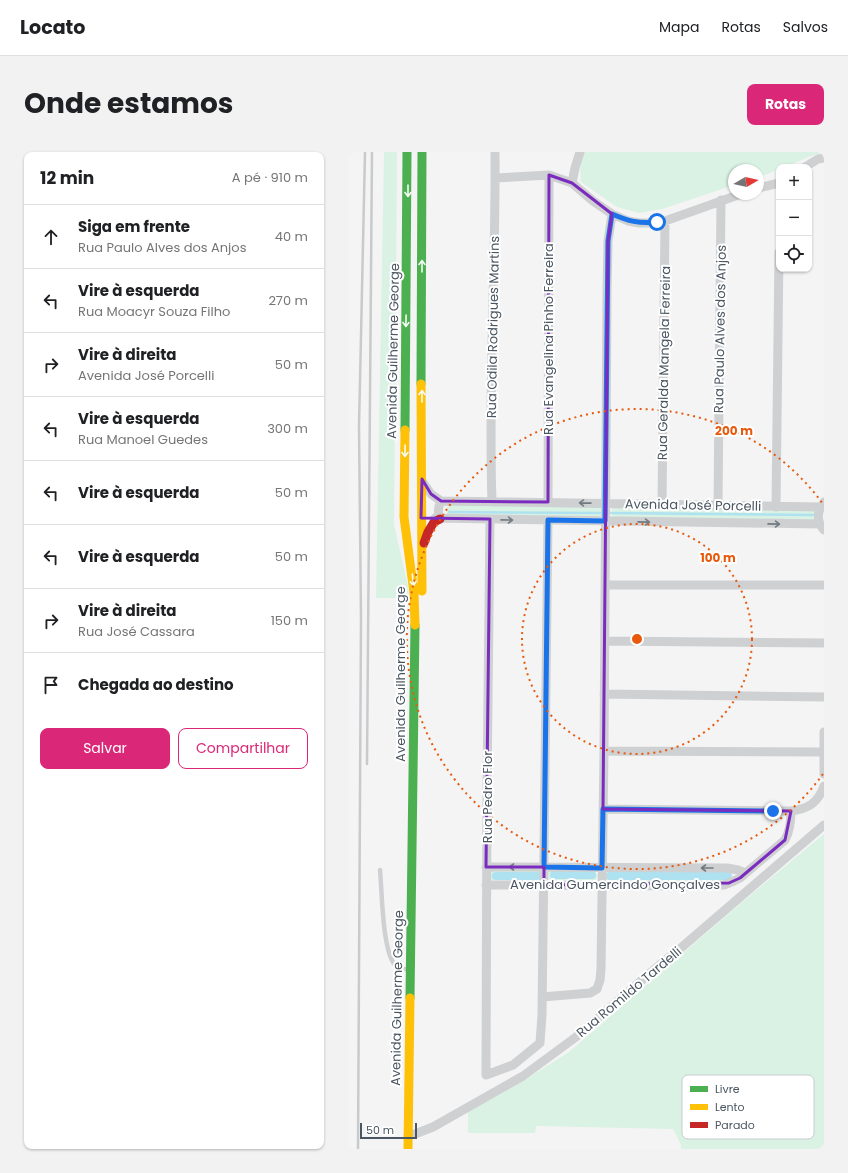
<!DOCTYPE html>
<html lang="pt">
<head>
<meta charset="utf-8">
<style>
	body { margin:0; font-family:Poppins,sans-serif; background:#f2f2f2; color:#202124 }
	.controls { position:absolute; right:12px; top:12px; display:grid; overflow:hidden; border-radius:8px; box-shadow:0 1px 3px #0004 }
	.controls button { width:36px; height:36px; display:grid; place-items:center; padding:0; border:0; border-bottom:1px solid #e0e0e0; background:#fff; color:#202124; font:20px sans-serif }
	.compass { position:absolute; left:380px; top:12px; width:36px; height:36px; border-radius:50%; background:#fff; box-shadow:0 1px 3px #0004; rotate:81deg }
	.scale { position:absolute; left:12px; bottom:10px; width:57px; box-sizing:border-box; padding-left:4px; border:2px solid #4a5661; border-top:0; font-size:11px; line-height:14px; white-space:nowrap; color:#4a5661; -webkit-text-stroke:3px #fff; paint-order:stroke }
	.stop { position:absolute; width:12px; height:12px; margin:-9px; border:3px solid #1a73e8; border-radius:50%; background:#fff }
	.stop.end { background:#1a73e8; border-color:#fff; box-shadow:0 1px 4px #0008 }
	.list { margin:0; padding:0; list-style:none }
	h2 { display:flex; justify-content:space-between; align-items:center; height:52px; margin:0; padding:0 16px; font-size:17px }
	h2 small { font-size:13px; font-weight:400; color:#757577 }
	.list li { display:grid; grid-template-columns:26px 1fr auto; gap:12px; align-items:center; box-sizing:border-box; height:64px; padding:0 16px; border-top:1px solid #e0e0e0 }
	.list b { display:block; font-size:15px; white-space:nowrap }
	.list p { margin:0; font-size:13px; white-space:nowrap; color:#757577 }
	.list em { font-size:13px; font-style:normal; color:#757577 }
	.actions { display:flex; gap:8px; padding:12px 16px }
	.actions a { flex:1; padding:9px 0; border:1px solid #db2777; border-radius:8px; text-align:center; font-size:14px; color:#db2777 }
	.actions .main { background:#db2777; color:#fff }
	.icon { flex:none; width:22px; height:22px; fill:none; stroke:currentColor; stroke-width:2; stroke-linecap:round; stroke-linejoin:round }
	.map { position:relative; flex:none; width:476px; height:997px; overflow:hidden; border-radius:8px }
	header { display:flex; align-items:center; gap:24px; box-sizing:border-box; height:56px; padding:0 20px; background:#fff; border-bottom:1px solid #e0e0e0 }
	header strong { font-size:19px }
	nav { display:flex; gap:22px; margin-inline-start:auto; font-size:14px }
	.intro { display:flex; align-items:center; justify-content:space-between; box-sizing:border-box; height:96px; padding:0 24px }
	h1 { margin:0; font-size:28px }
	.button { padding:10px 18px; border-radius:8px; background:#db2777; color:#fff; font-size:14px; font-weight:700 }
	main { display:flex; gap:24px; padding:0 24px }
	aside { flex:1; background:#fff; border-radius:8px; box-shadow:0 1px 3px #0004 }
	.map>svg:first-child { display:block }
	.green { fill:#d9f2e3 }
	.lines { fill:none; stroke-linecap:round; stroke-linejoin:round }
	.stream { stroke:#aee2f0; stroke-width:2.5 }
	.canal { stroke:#aee2f0; stroke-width:8 }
	.lane { stroke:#ced0d2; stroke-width:4.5 }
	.street { stroke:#ced0d2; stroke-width:9 }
	.fast { stroke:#4caf50; stroke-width:9 }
	.slow { stroke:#ffc107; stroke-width:9 }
	.jam { stroke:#c62828; stroke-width:9 }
	.rail { stroke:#c9cacc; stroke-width:2.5 }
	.oneway { stroke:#f6fbf6 }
	.oneway2 { stroke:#727b83 }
	.route { stroke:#1a73e8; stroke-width:5 }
	.marked { fill:none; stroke:#7b2cbf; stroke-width:3; stroke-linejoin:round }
	.ring { fill:none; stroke:#e8590c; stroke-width:2; stroke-dasharray:2 4 }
	.labels { text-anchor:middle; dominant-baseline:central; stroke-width:4; stroke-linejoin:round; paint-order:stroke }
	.street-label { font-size:13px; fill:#4a5661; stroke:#fff }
	.key { fill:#fff; stroke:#c9ccd0; stroke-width:1 }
	.key-label { font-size:11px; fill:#4a5661 }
	.centre { fill:#e8590c; stroke:#fff; stroke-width:2 }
	.ring-label { font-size:12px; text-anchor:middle; font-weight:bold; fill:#e8590c; stroke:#fff; stroke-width:4; stroke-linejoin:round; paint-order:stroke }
</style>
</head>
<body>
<header>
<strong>Locato</strong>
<nav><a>Mapa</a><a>Rotas</a><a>Salvos</a></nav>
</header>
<div class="intro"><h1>Onde estamos</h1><a class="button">Rotas</a></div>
<main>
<aside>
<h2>12 min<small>A pé · 910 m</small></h2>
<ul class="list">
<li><svg class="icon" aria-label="ahead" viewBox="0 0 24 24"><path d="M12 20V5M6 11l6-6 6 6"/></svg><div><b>Siga em frente</b><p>Rua Paulo Alves dos Anjos</p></div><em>40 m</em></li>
<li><svg class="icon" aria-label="left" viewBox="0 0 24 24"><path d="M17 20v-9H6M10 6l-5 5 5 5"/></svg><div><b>Vire à esquerda</b><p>Rua Moacyr Souza Filho</p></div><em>270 m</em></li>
<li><svg class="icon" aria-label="right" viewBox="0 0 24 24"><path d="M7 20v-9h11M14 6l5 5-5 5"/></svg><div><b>Vire à direita</b><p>Avenida José Porcelli</p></div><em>50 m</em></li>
<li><svg class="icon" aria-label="left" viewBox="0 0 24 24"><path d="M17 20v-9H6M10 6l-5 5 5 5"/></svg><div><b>Vire à esquerda</b><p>Rua Manoel Guedes</p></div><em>300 m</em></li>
<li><svg class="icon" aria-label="left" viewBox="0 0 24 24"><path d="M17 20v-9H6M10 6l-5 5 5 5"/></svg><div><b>Vire à esquerda</b></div><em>50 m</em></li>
<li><svg class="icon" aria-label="left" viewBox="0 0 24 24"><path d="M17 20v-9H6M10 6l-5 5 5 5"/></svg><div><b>Vire à esquerda</b></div><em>50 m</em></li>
<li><svg class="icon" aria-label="right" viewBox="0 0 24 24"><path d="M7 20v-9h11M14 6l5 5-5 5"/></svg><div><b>Vire à direita</b><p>Rua José Cassara</p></div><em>150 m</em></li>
<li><svg class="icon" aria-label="arrive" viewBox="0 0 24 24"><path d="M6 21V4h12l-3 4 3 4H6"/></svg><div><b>Chegada ao destino</b></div></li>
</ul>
<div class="actions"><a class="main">Salvar</a><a>Compartilhar</a></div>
</aside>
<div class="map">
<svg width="476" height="997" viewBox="0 0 476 997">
	<rect width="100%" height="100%" fill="#f4f4f4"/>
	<path class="green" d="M36 0H49V4L46 373 60 434 61 446H28Z
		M236 0H476L463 4 437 15H431V17L410 26V18H386V33L314 57 291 61 269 55 233 30 232 13Z
		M99 352 254 354V365L99 364Z
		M264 355 467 358V369L264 366Z
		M476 682V997H333V993L325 977 188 974 187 981H120V960L169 933 221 900 393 751Z
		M191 718 193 721 192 727 188 729 143 728 142 726V719Z
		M202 718 247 719 250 724 248 728 245 730 202 729 199 727 200 720Z
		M259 719 381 720C385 723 384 727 380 730H261L259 729 258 722Z"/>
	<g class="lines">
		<path class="stream" d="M101 360 252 361
			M262 361 465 363"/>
		<path class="canal" d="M206 723H244
			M148 724H189
			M262 724H380"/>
		<path class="lane" d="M32 718C34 738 34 798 47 813 50 817 56 817 61 817"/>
		<path class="street" d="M457 15 470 7 476 6
			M147 26 201 23 224 31 245 49 264 62 280 69 291 71H299L317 69 393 42
			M224 31 227 16 232 0
			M410 36 431 31
			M74 329 83 342 93 349
			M93 349 472 355
			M144 350C140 233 148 117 147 0
			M200 350 201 23
			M476 350C469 359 468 369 476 378
			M314 353 317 69
			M370 354 373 48
			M428 355 431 100
			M87 366 472 372
			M92 367C89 360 90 355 93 349
			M142 367 139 637 138 923 165 913 192 891 194 863 200 368
			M257 433H476
			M257 489 476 491
			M256 542 476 545
			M476 580V622
			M256 599 476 600
			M255 657 443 659C460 657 470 651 476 634
			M138 715 379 716 390 718 397 721
			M138 733 344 734 376 733 386 729 392 726 437 688C442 679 443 669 443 659
			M194 845 242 841 249 837 252 828 253 817 256 599 259 141 260 89 264 62
			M60 983 67 982 85 975 175 924 228 885 315 810 334 795 476 673"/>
		<path class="fast" d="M73 232 74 0
			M57 278 59 0
			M62 846 67 473"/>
		<path class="slow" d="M73 232 74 439
			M57 278 56 365 66 441 67 473
			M60 997 62 846"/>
		<path class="jam" d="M76 391 80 380 86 370 92 367"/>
		<path class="rail" d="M19 612 24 0
			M10 997 13 466 11 275 17 0"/>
	</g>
	<defs><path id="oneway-shaft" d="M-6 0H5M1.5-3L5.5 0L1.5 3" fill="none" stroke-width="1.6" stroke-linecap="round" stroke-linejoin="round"/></defs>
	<g class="oneway">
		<use href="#oneway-shaft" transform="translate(60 39) rotate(90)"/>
		<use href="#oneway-shaft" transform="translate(74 114) rotate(-90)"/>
		<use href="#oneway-shaft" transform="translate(58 169) rotate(91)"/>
		<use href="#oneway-shaft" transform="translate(74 244) rotate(-90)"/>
		<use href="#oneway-shaft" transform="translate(57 299) rotate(91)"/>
		<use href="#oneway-shaft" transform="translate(65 428) rotate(83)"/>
	</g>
	<g class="oneway2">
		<use href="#oneway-shaft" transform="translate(237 351) rotate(-179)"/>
		<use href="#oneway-shaft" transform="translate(159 368) rotate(1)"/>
		<use href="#oneway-shaft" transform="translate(296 370) rotate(1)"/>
		<use href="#oneway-shaft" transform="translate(426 372) rotate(1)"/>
		<use href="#oneway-shaft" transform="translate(167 715) rotate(-180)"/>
		<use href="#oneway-shaft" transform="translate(359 716) rotate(-180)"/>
	</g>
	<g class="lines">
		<path class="route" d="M309 70C291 72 280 69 264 62L260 89 257 369 200 368 196 715 254 716 255 657 425 659"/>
	</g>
	<path class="marked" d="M201 23 224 31 264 62 260 89 255 657 443 659 437 688 392 726 381 731 196 733V715H138L142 367 73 366 74 327 83 342 93 349 200 350Z"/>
	<g class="ring">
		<circle cx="289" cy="487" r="115"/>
		<path d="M475 622A230 230 0 1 1 475 352"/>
	</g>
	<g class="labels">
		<g class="street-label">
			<text transform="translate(145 175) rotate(-89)">Rua Odila Rodrigues Martins</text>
			<text transform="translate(372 177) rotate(-89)">Rua Paulo Alves dos Anjos</text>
			<text transform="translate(200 187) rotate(-90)">Rua Evangelina Pinho Ferreira</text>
			<text transform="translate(45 199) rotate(-89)">Avenida Guilherme George</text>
			<text transform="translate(316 211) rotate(-89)">Rua Geralda Mangela Ferreira</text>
			<text transform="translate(345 353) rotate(1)">Avenida José Porcelli</text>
			<text transform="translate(52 522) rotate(-90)">Avenida Guilherme George</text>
			<text transform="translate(139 645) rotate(-90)">Rua Pedro Flor</text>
			<text x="267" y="732">Avenida Gumercindo Gonçalves</text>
			<text transform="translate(281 840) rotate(-40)">Rua Romildo Tardelli</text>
			<text transform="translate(49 846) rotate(-89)">Avenida Guilherme George</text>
		</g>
	</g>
	<rect x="334" y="923" width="132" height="64" rx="6" class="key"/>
	<rect x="342" y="934" width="18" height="6" fill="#4caf50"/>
	<rect x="342" y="952" width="18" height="6" fill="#ffc107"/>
	<rect x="342" y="970" width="18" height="6" fill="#c62828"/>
	<g class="key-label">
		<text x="367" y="941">Livre</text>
		<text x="367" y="959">Lento</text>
		<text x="367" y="977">Parado</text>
	</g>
	<circle cx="289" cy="487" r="6" class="centre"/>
	<g class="ring-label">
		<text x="386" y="283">200 m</text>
		<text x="370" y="410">100 m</text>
	</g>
</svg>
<div class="controls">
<button>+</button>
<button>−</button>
<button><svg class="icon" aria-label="locate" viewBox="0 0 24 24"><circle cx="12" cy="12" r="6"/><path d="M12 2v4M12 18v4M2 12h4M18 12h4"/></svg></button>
</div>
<svg class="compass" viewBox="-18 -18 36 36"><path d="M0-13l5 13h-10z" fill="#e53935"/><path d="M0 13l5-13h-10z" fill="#757577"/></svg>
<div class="scale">50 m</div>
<div class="stop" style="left:309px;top:70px"></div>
<div class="stop end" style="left:425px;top:659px"></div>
</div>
</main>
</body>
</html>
